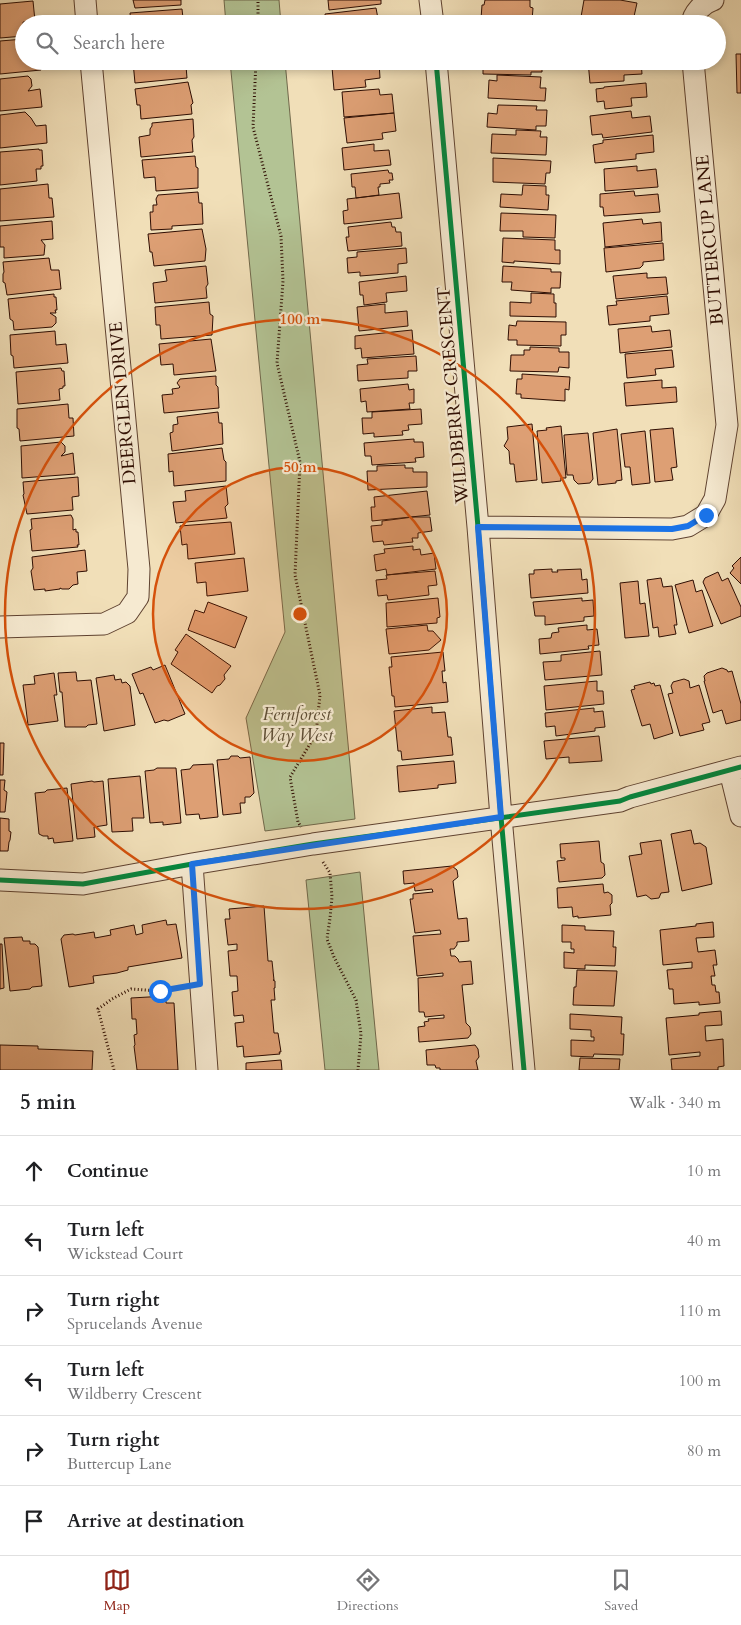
<!DOCTYPE html>
<html lang="en">
<head>
<meta charset="utf-8">
<style>
	body { margin:0; font-family:Cardo,serif; background:#f2f2f2; color:#202124 }
	.stop { position:absolute; width:15px; height:15px; margin:-11px; border:4px solid #1a73e8; border-radius:50%; background:#fff }
	.stop.end { background:#1a73e8; border-color:#fff; box-shadow:0 1px 5px #0008 }
	.list { margin:0; padding:0; list-style:none }
	h2 { display:flex; justify-content:space-between; align-items:center; height:65px; margin:0; padding:0 20px; font-size:21px }
	h2 small { font-size:16px; font-weight:400; color:#757577 }
	.list li { display:grid; grid-template-columns:32px 1fr auto; gap:15px; align-items:center; box-sizing:border-box; height:70px; padding:0 20px; border-top:1px solid #e0e0e0 }
	.list b { display:block; font-size:19px; white-space:nowrap }
	.list p { margin:0; font-size:16px; white-space:nowrap; color:#757577 }
	.list em { font-size:16px; font-style:normal; color:#757577 }
	.icon { flex:none; width:28px; height:28px; fill:none; stroke:currentColor; stroke-width:2; stroke-linecap:round; stroke-linejoin:round }
	.map { position:relative; flex:none; width:741px; height:1070px; overflow:hidden }
	.search { position:absolute; background:#fff; box-shadow:0 2px 8px #0003; left:15px; right:15px; top:15px; height:55px; display:flex; align-items:center; gap:12px; box-sizing:border-box; padding:0 18px; border-radius:28px; color:#757577; font-size:19px }
	.sheet { height:485px; background:#fff }
	nav { display:flex; justify-content:space-around; align-items:center; box-sizing:border-box; height:70px; border-top:1px solid #e0e0e0; background:#fff; font-size:14px; color:#757577 }
	nav a { display:grid; justify-items:center; gap:2px }
	nav .on { color:#8f2418 }
	.map>svg:first-child { display:block }
	.green { fill:#b3c394; stroke:#70684b }
	.building { fill:#dd9f74; stroke:#2e0d02 }
	.lines { fill:none; stroke-linecap:round; stroke-linejoin:round }
	.minor-casing { stroke:#5f4230; stroke-width:23 }
	.path { stroke:#2e0d02; stroke-width:3; stroke-dasharray:1 2.5; stroke-linecap:butt }
	.minor { stroke:#f6ead1; stroke-width:21 }
	.cycleway-casing { stroke:#f6ead1; stroke-width:8 }
	.cycleway { stroke:#00873e; stroke-width:5 }
	.route { stroke:#1a73e8; stroke-width:6 }
	.ring { fill:none; stroke:#d5510b; stroke-width:2.5 }
	.labels { text-anchor:middle; dominant-baseline:central; stroke-width:4.5; stroke-linejoin:round; paint-order:stroke }
	.street-label { font-size:18px; fill:#2e0d02; stroke:#f6ead1 }
	.park-label { font-size:18px; font-style:italic; fill:#5d4d35; stroke:#f6ead1 }
	.centre { fill:#d5510b; stroke:#f6ead1; stroke-width:2.5 }
	.ring-label { font-size:15px; text-anchor:middle; font-weight:bold; fill:#d5510b; stroke:#f6ead1; stroke-width:4.5; stroke-linejoin:round; paint-order:stroke }
</style>
</head>
<body>
<div class="map">
<svg width="741" height="1070" viewBox="0 0 741 1070">
	<rect width="100%" height="100%" fill="#f1dfb8"/>
	<filter id="stains"><feTurbulence type="fractalNoise" baseFrequency=".004" numOctaves="4"/><feColorMatrix values="0 0 0 0 .2 0 0 0 0 .09 0 0 0 0 .02 0 0 0 .5 -.17"/></filter>
	<radialGradient id="worn" r=".72"><stop offset=".6" stop-color="#630" stop-opacity="0"/><stop offset="1" stop-color="#630" stop-opacity=".3"/></radialGradient>
	<path class="green" d="M224 0H279L281 24H226Z
		M230 61H285L355 819 265 831 246 718 285 632Z
		M360 872 379 1070H325L306 880Z"/>
	<path class="building" d="M133 0H181V5L135 8Z
		M328 0H381V4L329 10Z
		M485 0H530V7L533 8 532 21 481 19 482 5H484Z
		M584 0H620L637 3 633 21 620 19 619 23 581 17Z
		M33 1 35 21 23 22 24 36 0 38V4Z
		M376 8 379 24H326L325 14Z
		M182 9 183 18 185 24H131L130 13Z
		M24 39V61H40L41 70 0 74V41Z
		M736 54H741V93H737Z
		M140 61H188L186 66 187 78 135 83 133 62Z
		M483 61H542V72H531V75L483 74Z
		M588 61H641L642 74 624 75V81L590 83Z
		M379 62 380 78 365 80 366 87 334 90 332 67Z
		M497 75 541 77 540 88H546L545 101 488 98 489 80 497 81Z
		M28 76 31 79 32 86 28 91 40 89 42 107 0 111V79Z
		M188 82 193 103 191 105 192 114 141 119 140 105H137L135 89Z
		M646 83 647 97 631 98 632 106 605 109 604 101 597 102 596 89 604 88V87Z
		M379 89 380 95 392 94 394 113 344 117 342 92Z
		M498 105 537 106 536 110H547L546 126H536V130L487 127 488 113 497 114Z
		M631 111 632 118 650 116 652 132 603 138 602 134 592 135 590 116Z
		M25 112 31 118 36 126 46 125 47 143 0 148V115Z
		M394 113 396 131 382 133 383 139 347 143 344 118Z
		M193 119 194 137 192 140 193 152 141 157 139 137 150 135V129L152 126V123Z
		M516 130 541 131 540 137H547L546 155 491 153 492 134 516 135Z
		M653 135 654 152 636 154V159L595 163 593 145 603 143V140Z
		M374 144V151L389 150 391 165 344 170 342 148Z
		M39 149V150H42L43 166H41V169H36L37 181 0 185V152Z
		M195 156 196 167 198 168V188L156 191 155 177 144 178 142 160Z
		M493 158 551 161 550 173H546L545 184 493 182Z
		M637 166V171L656 169 658 187 605 191 604 169Z
		M388 170 389 173H392L393 180H389L390 183 380 184V187H378L379 195 356 198 355 187H352L351 174Z
		M48 184 49 198H52L54 217 0 221V189Z
		M523 185 546 186V195H549L548 210 500 207 501 194 522 195Z
		M634 191 635 196 658 194 660 212 604 216 603 207H600V194Z
		M198 192 199 203H202L203 224 172 226V229L151 230 150 212H153V205H157L156 199 158 195Z
		M399 193 402 218 344 224 343 211 348 210 347 199Z
		M501 213 556 215 555 238 523 237V231H500Z
		M642 219 643 224 661 222 662 241 605 247 603 223Z
		M52 221 53 239 41 240 45 245 44 255 4 258V247H0V226Z
		M391 222 392 227H395L396 232H401L402 246 348 251 346 237H349L348 227Z
		M202 229 206 249 205 261 154 266 152 252H150L148 234Z
		M503 238 555 240V250H560V264L514 261V263L502 262Z
		M663 243 664 260 643 262V265L640 268 606 272 604 248Z
		M406 248 407 263 398 264V273L360 276V272L348 273 347 258 357 257V252Z
		M49 258 51 270H59L61 289 7 295 5 283 3 282V274L4 272 3 262Z
		M206 266 208 284 206 287 207 298 155 303 153 283 167 281 165 270Z
		M503 266 551 269V272H561L560 288H551V293L511 290 512 282H502Z
		M647 273V278L666 277 668 294 616 299 613 276Z
		M406 276 407 291 386 293 387 302 364 305 363 295H360L359 282Z
		M531 293 554 294V303H556V317L510 316V302L531 303Z
		M54 294V297H56L57 310H55L56 313H50L56 317V323L52 327 14 330 13 321 10 319 8 299Z
		M667 296 669 314 650 316V321L609 325 607 306 617 305 616 301Z
		M209 302 210 314 213 316 212 335 161 339 160 325H156L155 307Z
		M385 304V313L407 311 408 326 359 331 357 307Z
		M517 321 566 322V335H561V346L517 345V340H508L509 325 516 326Z
		M651 326 652 332 670 330 672 347 620 353 618 329Z
		M412 330 414 354 362 358 361 348 355 349V336Z
		M55 331 56 345 66 344 68 363 14 368 13 356 11 355 10 335Z
		M211 339 216 371 174 375 173 364 161 365 159 344Z
		M530 347 559 348V352H569V368L559 367 558 372 510 371 511 355H524V350H530Z
		M672 350 674 367 655 369 656 375 627 378 625 354Z
		M416 356 417 371H408V378L358 381 357 365 368 364 367 359Z
		M61 368 62 371H64L65 386H63V388L59 389 60 400 18 404 16 372Z
		M522 374 570 377 569 390 565 389V401L521 398V394H516L517 379H522Z
		M216 376V385L218 387 219 408 164 413 162 395 173 394 172 389 179 388 180 387 177 383 180 379Z
		M662 380V388L676 387 677 402 626 406 624 383Z
		M408 384 409 390 414 389V403H409L410 409 367 412 366 401 361 402 360 389Z
		M68 404 69 418H73L74 436 20 441 19 429 17 428V409Z
		M421 409 422 424 408 425 409 430 402 431 403 435 374 437V433L363 434 362 418H372V412Z
		M218 412 219 423H222L223 444 172 451 170 433 173 432V425L178 424 177 417Z
		M532 424 537 480 516 482 514 464H510L509 451 504 446 508 439 507 427Z
		M561 426 566 478H561V481L542 483 537 431 547 430 546 428Z
		M673 428 677 467 671 468 673 480 655 482 650 430Z
		M617 429 622 480 616 481V483L598 485 593 433Z
		M645 431 650 483 632 485 630 467H625L621 434Z
		M588 433 593 479 590 483 578 484 574 480 573 475H567L564 435Z
		M414 439V442H423L424 457 415 458 416 462 372 465 371 456H365L364 443Z
		M61 442 65 446V452L61 456 73 453 75 474 22 478 21 446Z
		M222 448 224 460 226 462V481L174 486 173 471 169 472 168 454Z
		M405 465V468H413V472H427V487L368 490 367 471H377V466Z
		M78 477 79 496 72 497 73 510 27 514 23 495 24 494 23 482Z
		M226 486 228 504 225 507 227 518 176 523 173 502 186 501 185 491Z
		M427 491 430 515 372 521 371 507H375L374 497Z
		M71 515 73 519V530L76 529V532H78L79 545H77L78 547 32 551 30 530 32 529 31 519Z
		M413 517H430L432 531 418 533V538H412L413 542 384 545 383 541 373 542 371 526 382 525V521Z
		M231 522 235 554 188 559 187 544 182 545 180 526Z
		M413 546V550L420 549 421 555 434 553 436 569 387 575 386 569 376 571 374 555 385 553 384 549Z
		M85 550 87 571 77 572 78 584 73 585 69 589H62L60 588V589L45 591V589L34 590 31 571 33 568 32 557Z
		M741 557V584L730 573 734 568 732 566Z
		M244 558 248 591 207 596 206 582 197 583 195 563Z
		M552 569V572H558L557 570 581 569 582 580 587 579 588 593 531 598 529 574H534V570Z
		M435 571 437 585 428 586 429 595 388 600 387 595 378 596 376 580 387 579 386 575Z
		M718 572 722 581 728 578 741 607V616L721 624 703 582 705 578Z
		M661 578 663 587 672 586 677 625H674L676 634 659 637 658 627 653 628 647 580Z
		M693 580 696 592 702 590 713 626 689 633 675 585Z
		M638 581 640 604 645 603 649 636 625 638 620 583Z
		M438 598 440 617 437 618V623L387 627 386 603Z
		M582 598V601L593 600 594 616 584 617V621L545 625V616H535L533 602Z
		M208 602 247 617 235 648 188 630 195 610 204 613Z
		M427 625 428 631H433L441 640 429 650 389 654 386 629Z
		M587 625V630L597 629 599 645 588 646 589 649 540 654 539 639 551 638 552 633 559 632 558 628Z
		M186 634 231 666 224 675 225 679 220 685 217 686 212 693 171 664 178 652 175 650Z
		M600 651 602 675 545 680 543 662 561 661V655Z
		M443 652 445 671H442L443 683 446 682 448 702 395 707 394 696H392L389 667H392L391 657Z
		M165 665 185 714 168 721 164 720 155 723 143 693 140 694 132 674 151 667 153 670Z
		M722 668 727 670 728 672 732 671 741 704V720L726 724 722 710 713 713 704 681H705L704 676 707 673Z
		M76 672 77 681 91 680 97 724 88 725 86 727H65L62 692H60L58 673Z
		M54 673 57 695H54L58 721 28 725 23 685 35 684 34 676Z
		M114 675 115 680 121 679 122 683 126 682 130 686 135 725 104 731 96 678Z
		M684 679 689 681 690 688 699 685 710 722 702 724 704 730 680 736 668 694 673 693 671 686 673 682Z
		M597 681V691H603L604 704 546 710 544 686Z
		M650 682 651 684 654 683 655 686 660 685 673 733 654 739 650 724 642 726 631 690 635 689 634 686Z
		M432 707V713L445 712 448 737H451L453 755 402 760 401 751H398L394 711Z
		M594 708V712L603 711 605 727 595 728V731L556 736 555 726 546 727 545 713Z
		M599 736 602 761 569 763V757L546 759 544 741Z
		M0 743H4L3 775H0Z
		M231 756H238L240 758 250 757 254 793 250 797H245V803H240L241 813 223 815 217 760 229 759Z
		M454 761 456 783 438 785V788L399 792 397 766Z
		M213 764 218 817 200 819 199 814 186 815 181 770 190 769 193 765Z
		M157 768H176L181 823 163 825V822L150 823 145 771 154 770Z
		M140 776 144 818H132L133 831 112 832 108 779Z
		M0 780H5L4 790 7 792 5 812H0Z
		M92 781 94 782 103 781 107 825 94 827 95 837 77 839 71 784Z
		M67 788 73 841 54 843 53 838 48 839V836H43L39 834 35 793 45 792 47 790Z
		M0 818 9 819V831L11 832 10 840 9 842 8 851H0Z
		M691 830 694 844 700 843 706 847 712 884 682 891 671 834Z
		M661 840 669 892 661 893 659 898 651 899 646 895 637 897 629 856 642 854 640 843Z
		M599 841 601 862 604 864 605 875 602 878 559 882 557 861 565 860V858H561L560 844Z
		M452 866 457 870 458 877 453 881 458 919 467 918 469 941 457 942V945L454 949H450L451 956H455L458 959 459 962 471 961 473 984 462 985 466 1023 470 1027 471 1034 468 1038 419 1042 418 1027 425 1026 424 1022 429 1021 428 1019 444 1018V1015L425 1017 424 1012H419L418 978 443 976V973L417 976 413 936 441 934 440 930 415 933 410 899H413V894L433 892 432 889 415 891 414 883 404 884 403 871Z
		M603 884 604 893 608 892 612 895V903L610 905 611 915 578 918V916L573 917 572 907 558 908 557 888Z
		M264 906 268 961H272L274 980H273L275 981V988H274L275 1000H271L274 1033H278L281 1052H279L280 1054 244 1057 243 1046 237 1047 235 1023 244 1022 243 1015 234 1016 232 992 238 991 237 976H230L228 951 237 950V944L228 945 225 919H230L229 909Z
		M166 920 167 925 176 924 182 958 128 967V970L117 973 93 976 94 983 69 987 61 939 64 935 73 934 75 935 94 932 95 938 111 935 110 930 134 925 136 935 143 933 142 925Z
		M713 922 714 937 696 938 698 952 715 950 717 965H713L715 976H711L712 985H715L716 992H719L720 1003 699 1005V1002L674 1004 673 989H669L667 970 692 968V962L663 965 660 930 696 926V924Z
		M562 925 585 926V930L614 931 613 947H616L615 966 585 965V969L564 968V952L574 953V949H571V942H562Z
		M22 937 23 941H30V944H35L38 947 42 986 32 987 30 989 10 991 4 938Z
		M0 944H2L4 988 0 989Z
		M577 970 617 971 614 1006 573 1005 574 987H576Z
		M166 996V1003H174L178 1070H137L134 1046 135 1045 134 1035 137 1034 136 1019H132L131 998Z
		M721 1011 722 1025 705 1026 706 1041 723 1039 724 1066 718 1067V1070H672L671 1059 700 1056V1052L669 1055 666 1018 699 1015V1013Z
		M570 1014 622 1017 621 1034H624L623 1055 594 1054 593 1057 571 1056V1040L594 1041V1037H591V1030L570 1029Z
		M0 1045 38 1046V1049L93 1051 92 1070H0Z
		M475 1045 478 1049 479 1057 476 1061 478 1070H440V1068H436L435 1065H427L426 1050Z
		M580 1058 620 1059 619 1070H579Z
		M281 1060 282 1070H246V1063Z"/>
	<g class="lines">
		<g class="minor-casing">
			<path id="minor" d="M85 0 87 24
				M430 0 433 24
				M692 24C693 13 703 3 713 0
				M436 61 478 527 501 817 524 1070
				M478 527 672 529 688 526 706 515 715 499 727 425 693 61
				M0 627 104 624 127 613 138 597 139 569 91 61
				M730 771 741 816
				M192 864 207 1070
				M0 880 83 884 192 864 313 844 620 801 630 797 741 767"/>
		</g>
		<path class="path" d="M258 24V0
			M256 61 253 127 281 236 283 281 277 363 300 462 295 575 320 695 316 734 290 777 298 822 301 827
			M323 862 330 873 332 897 330 918 327 939 334 957 356 1000 361 1034 358 1070
			M114 1070 98 1009 112 999 131 989 160 991 182 987"/>
		<use href="#minor" class="minor"/>
		<g class="cycleway-casing">
			<path id="cycleway" d="M436 61 478 527 501 817 524 1070
				M0 880 83 884 192 864 313 844 620 801 630 797 741 767"/>
		</g>
		<use href="#cycleway" class="cycleway"/>
	</g>
	<g class="lines">
		<path class="route" d="M160 991 200 984 192 864 501 817 478 527 672 529 688 526 706 515"/>
	</g>
	<circle cx="300" cy="614" r="147" fill="#d5510b" fill-opacity=".12"/>
	<g class="ring">
		<circle cx="300" cy="614" r="147"/>
		<circle cx="300" cy="614" r="295"/>
	</g>
	<g class="labels">
		<g class="street-label">
			<text transform="translate(710 240) rotate(-95)">BUTTERCUP LANE</text>
			<text transform="translate(453 395) rotate(-95)">WILDBERRY CRESCENT</text>
			<text transform="translate(123 403) rotate(-95)">DEERGLEN DRIVE</text>
		</g>
		<g class="park-label">
			<text x="297" y="714">Fernforest<tspan x="297" dy="21">Way West</tspan></text>
		</g>
	</g>
	<circle cx="300" cy="614" r="8" class="centre"/>
	<g class="ring-label">
		<text x="300" y="324">100 m</text>
		<text x="300" y="472">50 m</text>
	</g>
	<rect width="100%" height="100%" filter="url(#stains)"/>
	<rect width="100%" height="100%" fill="url(#worn)"/>
</svg>
<div class="stop" style="left:160px;top:991px"></div>
<div class="stop end" style="left:706px;top:515px"></div>
<div class="search"><svg class="icon" aria-label="search" viewBox="0 0 24 24"><circle cx="10" cy="10" r="6"/><path d="M15 15l6 6"/></svg>Search here</div>
</div>
<section class="sheet">
<h2>5 min<small>Walk · 340 m</small></h2>
<ul class="list">
<li><svg class="icon" aria-label="ahead" viewBox="0 0 24 24"><path d="M12 20V5M6 11l6-6 6 6"/></svg><div><b>Continue</b></div><em>10 m</em></li>
<li><svg class="icon" aria-label="left" viewBox="0 0 24 24"><path d="M17 20v-9H6M10 6l-5 5 5 5"/></svg><div><b>Turn left</b><p>Wickstead Court</p></div><em>40 m</em></li>
<li><svg class="icon" aria-label="right" viewBox="0 0 24 24"><path d="M7 20v-9h11M14 6l5 5-5 5"/></svg><div><b>Turn right</b><p>Sprucelands Avenue</p></div><em>110 m</em></li>
<li><svg class="icon" aria-label="left" viewBox="0 0 24 24"><path d="M17 20v-9H6M10 6l-5 5 5 5"/></svg><div><b>Turn left</b><p>Wildberry Crescent</p></div><em>100 m</em></li>
<li><svg class="icon" aria-label="right" viewBox="0 0 24 24"><path d="M7 20v-9h11M14 6l5 5-5 5"/></svg><div><b>Turn right</b><p>Buttercup Lane</p></div><em>80 m</em></li>
<li><svg class="icon" aria-label="arrive" viewBox="0 0 24 24"><path d="M6 21V4h12l-3 4 3 4H6"/></svg><div><b>Arrive at destination</b></div></li>
</ul>
</section>
<nav>
<a class="on"><svg class="icon" aria-label="map" viewBox="0 0 24 24"><path d="M3 6l6-2 6 2 6-2v14l-6 2-6-2-6 2zM9 4v14M15 6v14"/></svg>Map</a>
<a><svg class="icon" aria-label="directions" viewBox="0 0 24 24"><path d="M12 3l9 9-9 9-9-9zM9 14v-3h6M13 9l2 2-2 2"/></svg>Directions</a>
<a><svg class="icon" aria-label="saved" viewBox="0 0 24 24"><path d="M7 4h10v16l-5-4-5 4z"/></svg>Saved</a>
</nav>
</body>
</html>
